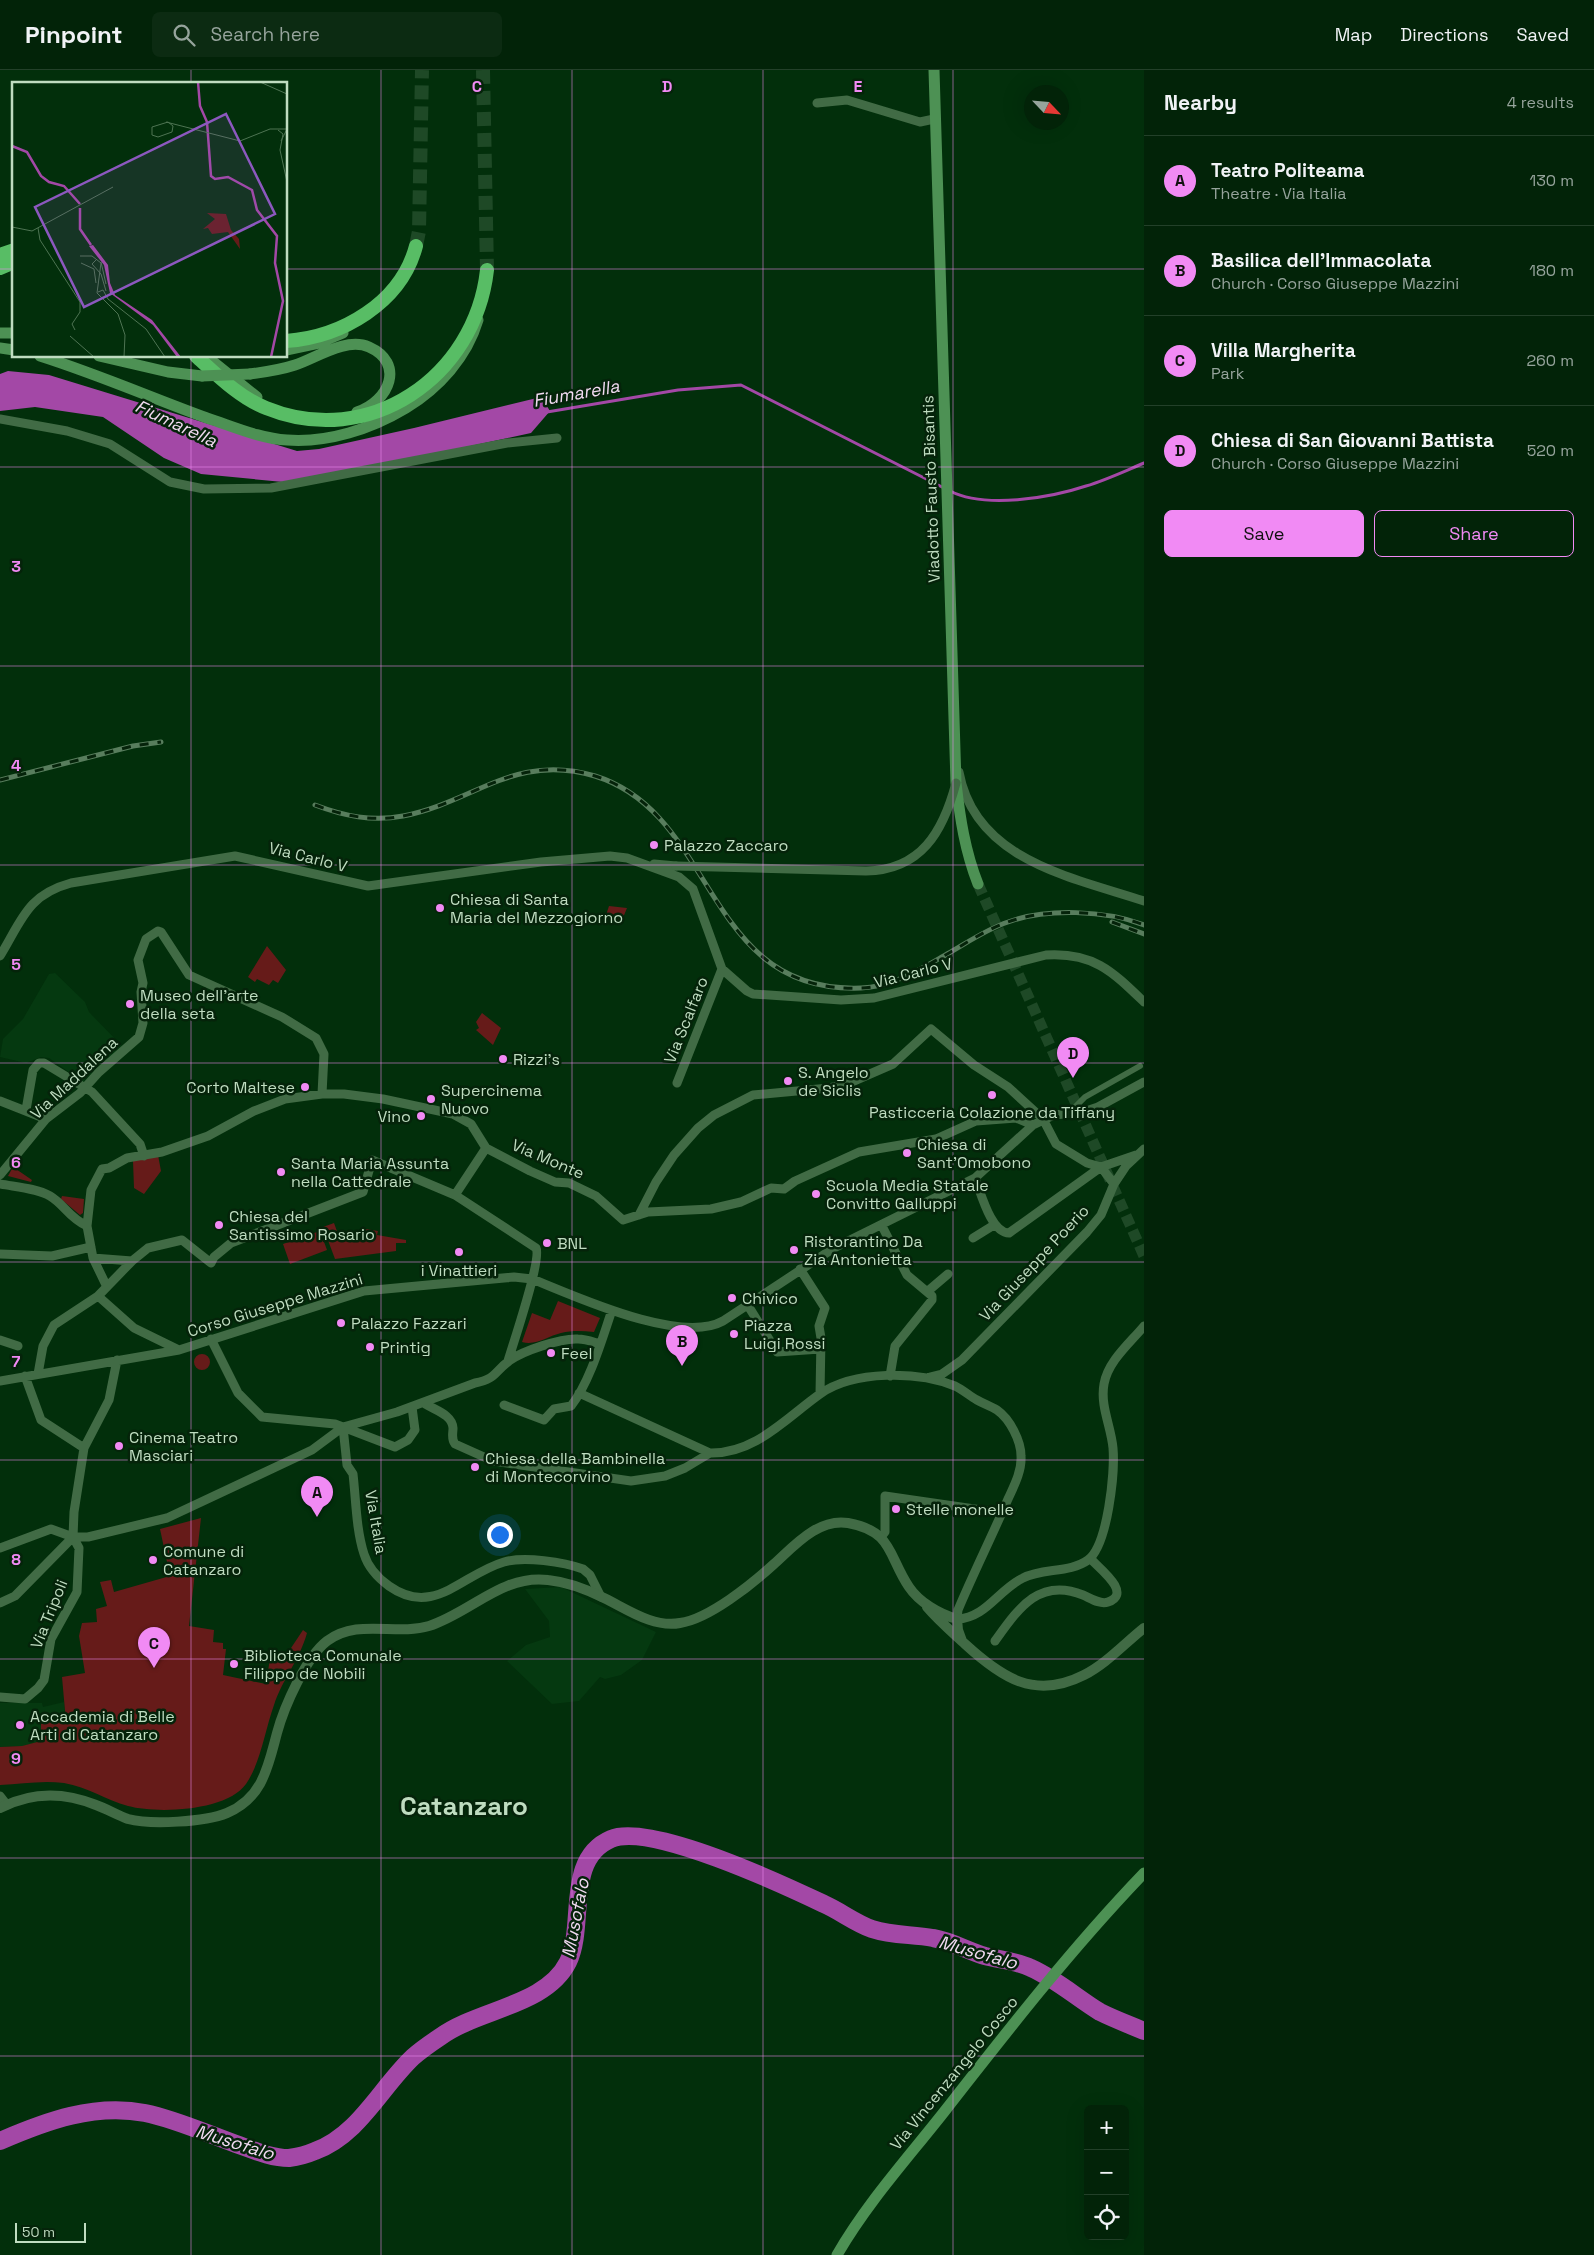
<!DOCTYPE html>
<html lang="en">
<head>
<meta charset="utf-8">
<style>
	body { margin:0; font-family:"Space Grotesk",sans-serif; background:#0c2b12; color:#f1f3f6 }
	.controls { position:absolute; right:15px; bottom:15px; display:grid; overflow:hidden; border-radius:8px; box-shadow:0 5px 20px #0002 }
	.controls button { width:45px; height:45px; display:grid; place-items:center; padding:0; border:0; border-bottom:1px solid #234029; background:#022308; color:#f1f3f6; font:25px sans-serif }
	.compass { position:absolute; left:1024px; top:15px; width:45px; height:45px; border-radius:50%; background:#022308; box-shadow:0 5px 20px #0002; rotate:116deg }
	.scale { position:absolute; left:15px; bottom:12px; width:71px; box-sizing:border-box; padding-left:5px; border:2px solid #bfdcc0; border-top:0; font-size:14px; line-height:18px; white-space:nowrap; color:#bfdcc0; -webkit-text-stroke:4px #05230a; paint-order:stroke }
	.you { position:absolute; left:499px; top:1464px; width:18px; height:18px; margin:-12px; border:4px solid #fff; border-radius:50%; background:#1a73e8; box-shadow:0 0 0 8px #1a73e833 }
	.badge { display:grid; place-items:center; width:32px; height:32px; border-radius:50%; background:#f18af4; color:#111; font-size:16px; font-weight:700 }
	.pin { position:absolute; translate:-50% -41px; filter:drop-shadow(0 1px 2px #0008) }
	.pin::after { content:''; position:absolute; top:26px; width:18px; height:15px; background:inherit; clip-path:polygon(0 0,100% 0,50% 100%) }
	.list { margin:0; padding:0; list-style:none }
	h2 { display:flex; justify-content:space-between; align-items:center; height:65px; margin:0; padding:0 20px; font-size:21px }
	h2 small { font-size:16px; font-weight:400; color:#96a49c }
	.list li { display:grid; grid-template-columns:32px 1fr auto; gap:15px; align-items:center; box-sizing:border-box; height:90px; padding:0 20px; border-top:1px solid #234029 }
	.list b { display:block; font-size:19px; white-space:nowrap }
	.list p { margin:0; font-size:16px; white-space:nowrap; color:#96a49c }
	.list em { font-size:16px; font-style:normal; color:#96a49c }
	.actions { display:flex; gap:10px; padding:15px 20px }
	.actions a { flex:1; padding:11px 0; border:1px solid #f18af4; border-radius:8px; text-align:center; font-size:18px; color:#f18af4 }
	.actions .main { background:#f18af4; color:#111 }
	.icon { flex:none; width:28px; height:28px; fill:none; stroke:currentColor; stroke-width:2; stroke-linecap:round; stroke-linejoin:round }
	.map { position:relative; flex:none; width:1144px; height:2185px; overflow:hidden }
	header { display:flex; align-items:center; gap:30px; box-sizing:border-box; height:70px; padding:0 25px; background:#022308; border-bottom:1px solid #234029 }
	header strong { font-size:24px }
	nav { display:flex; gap:28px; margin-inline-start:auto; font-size:18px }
	.search { width:350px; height:45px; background:#0c2b12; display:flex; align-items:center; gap:12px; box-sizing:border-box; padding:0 18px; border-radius:8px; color:#96a49c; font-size:19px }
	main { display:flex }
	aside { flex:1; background:#022308 }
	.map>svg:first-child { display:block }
	.built { fill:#053910 }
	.green { fill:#661b19 }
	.water { fill:#a348a6 }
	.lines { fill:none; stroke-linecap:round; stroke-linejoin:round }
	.stream { stroke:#a348a6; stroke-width:3 }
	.river { stroke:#a348a6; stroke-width:18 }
	.secondary-tunnel { stroke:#1e4926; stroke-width:11; stroke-dasharray:11 5.5; stroke-linecap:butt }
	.trunk-tunnel { stroke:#1e4926; stroke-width:14; stroke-dasharray:14 7; stroke-linecap:butt }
	.pedestrian { stroke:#416b45; stroke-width:6 }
	.minor { stroke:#416b45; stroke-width:9 }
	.tertiary { stroke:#416b45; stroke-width:10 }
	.secondary { stroke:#4d9154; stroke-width:11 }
	.trunk { stroke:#58bd65; stroke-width:14 }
	.rail-casing { stroke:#587d5d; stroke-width:5 }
	.rail { stroke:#05230a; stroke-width:3; stroke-dasharray:9; stroke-linecap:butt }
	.minor-bridge { stroke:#416b45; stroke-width:9 }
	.secondary-bridge { stroke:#4d9154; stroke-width:11 }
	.grid { fill:none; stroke:#f18af4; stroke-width:1; stroke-opacity:0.55 }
	.poi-dot { fill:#f18af4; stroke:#05230a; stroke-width:2 }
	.labels { text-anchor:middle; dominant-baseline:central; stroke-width:5; stroke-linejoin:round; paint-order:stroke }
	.street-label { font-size:16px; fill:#bfdcc0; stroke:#05230a }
	.poi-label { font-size:16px; fill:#bfdcc0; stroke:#05230a; text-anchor:start }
	.water-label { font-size:18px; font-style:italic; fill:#f2dbf2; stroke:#05230a }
	.town-label { font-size:26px; font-weight:bold; fill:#bfdcc0; stroke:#05230a }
	.inset-river { fill:none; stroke:#a348a6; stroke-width:2.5 }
	.inset-road { fill:none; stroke:#4e7453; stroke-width:1 }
	.view { fill:#8c58bf; fill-opacity:0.15; stroke:#8c58bf; stroke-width:2.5 }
	.inset-edge { fill:none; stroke:#bfdcc0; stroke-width:2.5 }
	.grid-label { font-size:16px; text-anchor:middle; font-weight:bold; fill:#f18af4; stroke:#05230a; stroke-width:5; stroke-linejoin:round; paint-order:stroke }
</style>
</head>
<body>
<header>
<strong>Pinpoint</strong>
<div class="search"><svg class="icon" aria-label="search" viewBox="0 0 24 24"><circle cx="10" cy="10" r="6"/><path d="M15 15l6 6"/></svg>Search here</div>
<nav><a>Map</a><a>Directions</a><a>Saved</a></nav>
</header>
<main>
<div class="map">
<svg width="1144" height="2185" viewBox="0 0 1144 2185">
	<rect width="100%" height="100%" fill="#022f0b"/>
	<path class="built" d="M55 903 85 932 89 942 122 976 83 1012 49 988 41 987 26 993 0 987 3 969 23 949 49 904Z
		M561 1517 656 1562 642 1590 621 1605 605 1609 600 1607 579 1631 552 1634 507 1591 526 1575 550 1567 549 1551 525 1519Z
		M64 1632 66 1652 42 1661 41 1671 23 1676 0 1677V1633H42L43 1637Z"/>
	<path class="green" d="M609 836 627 838 620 855 605 848Z
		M267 876 286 900 278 913 273 910 269 915 257 909 255 912 248 907Z
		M482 943 501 958 493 975 476 960 479 958 476 952Z
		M158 1085 161 1101 144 1124 134 1118 133 1091Z
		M13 1097 32 1110 31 1112 8 1106Z
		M62 1126 84 1129 83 1143 80 1145 61 1129Z
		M334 1153 338 1164 366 1159 378 1161 377 1165 406 1170V1173H396V1181L335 1189 323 1157Z
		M320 1161 327 1180 290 1194 283 1174Z
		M558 1231 600 1248 594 1262C583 1261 573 1260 561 1263 548 1266 536 1276 522 1272L532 1243 550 1250Z
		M194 1292a8 8 0 1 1 16 0a8 8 0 1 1-16 0Z
		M201 1448 189 1556 214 1560 213 1572 223 1573V1579H226L223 1605 266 1614 271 1582 287 1584 303 1560 307 1563C299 1591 283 1608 274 1635 265 1660 261 1692 246 1714 227 1741 158 1744 128 1736 106 1730 88 1717 64 1713 42 1710 22 1714 0 1715V1677L22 1676 41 1671V1651L66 1652 62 1607 85 1603 79 1566 82 1553 97 1552 96 1539 107 1536 100 1512 111 1510 114 1522 170 1506 160 1459Z"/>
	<path class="water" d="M8 301 49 305 297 381 319 379 414 358 541 327 550 341 531 363 354 401 283 412 201 404 164 388 103 347 35 337 0 341V304Z"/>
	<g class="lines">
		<path class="stream" d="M547 342 678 320 741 315 944 418
			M950 421C985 439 1050 428 1086 416 1106 410 1125 401 1144 393"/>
		<path class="river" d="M0 2071C46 2051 95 2033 145 2043 175 2049 208 2064 236 2074 253 2080 271 2088 289 2088 297 2087 308 2084 315 2081 359 2065 381 2017 413 1987 421 1980 431 1973 440 1967 478 1939 546 1936 568 1892 586 1855 564 1789 611 1769 650 1752 784 1815 824 1834 840 1841 855 1853 872 1859 893 1866 912 1864 933 1868 951 1871 968 1881 985 1886 1000 1890 1017 1891 1031 1898 1056 1909 1077 1928 1100 1942 1114 1949 1130 1955 1144 1961"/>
		<path class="secondary-tunnel" d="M978 814 1144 1186"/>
		<path class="trunk-tunnel" d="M483 0 487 200
			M416 176 419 161 422 0"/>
		<path class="pedestrian" d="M1069 1043 1085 1027 1140 996"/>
		<path class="minor" d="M817 33 847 30 920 52 934 49
			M0 349 67 361 110 374 170 412 204 419 271 418 507 373 557 368
			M959 702C975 790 1071 807 1144 831
			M654 794 676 796
			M0 886C22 850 27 825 71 813L235 786 368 816 541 792 610 786 627 788 679 807 693 819 722 899 747 921 753 924 841 930 874 928 1046 885C1093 882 1112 901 1144 932
			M677 1013 722 899
			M0 1031 46 1049
			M26 1040 33 1000 39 993H44L92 1022 140 1074 144 1086
			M0 1105 46 1049 80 1023 99 1002 139 967 143 953 141 922 143 913 138 890 146 869 158 861 161 862 189 905 282 947 316 968 324 984 322 1024
			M975 1108C981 1123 991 1163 1009 1163L1101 1097 1136 1085
			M0 1114C16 1117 36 1118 50 1126 65 1135 68 1147 87 1156
			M455 1125 486 1078
			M639 1145 656 1112 674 1085 698 1058 714 1045 753 1025 829 1018 847 1014 893 994 931 959 974 995 1008 1017 1043 1049 1056 1074 1087 1093 1101 1097 1114 1114
			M882 1156 907 1205 932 1226V1230L895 1276 890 1306
			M973 1168 994 1155
			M0 1184 52 1186 91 1177
			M93 1188 132 1191
			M800 1199 825 1238 819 1256 821 1268 820 1324
			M107 1217 93 1188 87 1156 91 1120 102 1099 109 1098 127 1088 162 1082 208 1066 254 1041 285 1029 322 1024H344L383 1029 453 1044 471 1054 486 1078 530 1101 555 1112 569 1113 596 1126 623 1150 648 1142 711 1139 741 1132 771 1118 784 1119 795 1111 859 1082 936 1069 976 1051 1016 1048 1033 1055
			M928 1221 948 1204
			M98 1226 134 1258 179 1280
			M747 1234 777 1282 820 1279
			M211 1269 238 1323 262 1347 335 1354 395 1377 408 1370 415 1360 412 1337
			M0 1270 18 1276
			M38 1304 43 1276 54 1255 98 1226 132 1191 148 1178 182 1170 211 1193 214 1187 231 1173 363 1122 372 1090 455 1125 536 1178C542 1189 513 1274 508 1291
			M25 1306 41 1350 84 1378
			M930 1307 942 1304 962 1290 1087 1162 1101 1145 1114 1114 1126 1096 1144 1079
			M0 1311 179 1280 364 1221 514 1207 532 1209C575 1226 680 1275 723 1251L834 1178 975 1108 1033 1055 1054 1045 1083 1042 1098 1037 1144 1012
			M579 1323 710 1383C755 1384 786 1348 820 1324 854 1300 918 1301 955 1316 963 1320 970 1326 977 1330 984 1334 991 1336 997 1340 1010 1349 1021 1371 1021 1386 1022 1401 1014 1416 1008 1429 992 1466 974 1502 958 1540L957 1549C986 1548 998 1520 1023 1508 1042 1498 1070 1503 1088 1490 1108 1475 1115 1402 1113 1378 1111 1356 1100 1336 1104 1314 1108 1291 1130 1273 1144 1256
			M424 1333C434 1340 452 1344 453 1358 453 1364 451 1369 455 1374L493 1391 631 1411 665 1406 685 1398 710 1383
			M504 1335 544 1350 554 1339 571 1336C590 1312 602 1269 612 1240
			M343 1357 347 1395 353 1404C356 1430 356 1459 364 1484 368 1497 378 1508 389 1516 434 1548 462 1504 504 1492 524 1486 564 1492 583 1499L590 1505 601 1527
			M881 1467 885 1462V1426L1002 1443
			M0 1478 51 1459 73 1467H88L167 1448 312 1380 343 1357 397 1342 475 1313C496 1309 494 1302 509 1291 522 1281 561 1268 578 1269 586 1269 593 1272 600 1274
			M0 1533 15 1526 73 1467
			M995 1571C1018 1539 1039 1507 1083 1525 1090 1528 1100 1535 1108 1532 1134 1523 1096 1496 1090 1488
			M0 1627 25 1629 38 1618 44 1610 51 1569 77 1522 79 1478 73 1467 74 1442 84 1378 109 1330 117 1290
			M0 1726 7 1735"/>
		<path class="tertiary" d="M927 1537C939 1551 952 1562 965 1574 1002 1608 1035 1630 1084 1605 1106 1594 1125 1573 1144 1558
			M0 1738C31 1722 64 1722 96 1735 107 1739 117 1745 128 1749 151 1755 205 1752 227 1743 263 1728 268 1696 277 1663 284 1637 306 1587 327 1571 358 1548 395 1566 429 1556 470 1543 503 1504 548 1510 567 1512 586 1519 604 1528 627 1539 653 1558 680 1553 709 1549 752 1514 774 1494 794 1476 818 1448 848 1453 893 1461 888 1486 909 1517 919 1532 939 1544 957 1549L958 1560 962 1571"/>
		<path class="secondary" d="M934 0 956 713C960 748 965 781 978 814
			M0 263H14
			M0 278 14 280
			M286 280 319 273 343 263
			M40 286C97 304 152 328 207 348 232 356 261 369 287 370 328 373 371 359 406 338 439 318 467 287 478 250
			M99 286 168 302 202 306
			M206 286 257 327
			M250 304C265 302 280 300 295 295 316 288 346 267 369 277 405 293 390 331 357 342
			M837 2185C867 2133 907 2089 944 2042 1008 1960 1072 1878 1144 1803"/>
		<path class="trunk" d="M0 185 14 180
			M0 198 14 192
			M286 271C342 267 401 233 416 176
			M196 286C217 305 240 328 266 338 369 380 475 307 487 200"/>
		<g class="rail-casing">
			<path id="rail" d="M0 710 133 676 161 672
				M315 735C344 746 372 752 403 746 475 732 515 682 595 706 718 744 703 924 861 918 893 917 922 898 949 883 968 872 987 859 1008 852 1046 838 1106 840 1144 855
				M1112 852 1144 864"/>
		</g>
		<use href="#rail" class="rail"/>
		<path class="minor-bridge" d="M676 796 866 801C921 800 943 762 956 713"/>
		<path class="secondary-bridge" d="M202 306 250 304"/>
	</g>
	<path class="grid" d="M191 0V14M381 0V2185M572 0V2185M763 0V2185M953 0V2185M0 199H14M286 199H1144M191 286V2185M0 397H1144M0 596H1144M0 795H1144M0 993H1144M0 1192H1144M0 1390H1144M0 1589H1144M0 1788H1144M0 1986H1144"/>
	<g class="poi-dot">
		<circle cx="654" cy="775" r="5"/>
		<circle cx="440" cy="838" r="5"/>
		<circle cx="130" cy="934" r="5"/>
		<circle cx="503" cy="989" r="5"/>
		<circle cx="788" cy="1011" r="5"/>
		<circle cx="305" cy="1017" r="5"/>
		<circle cx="992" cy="1025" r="5"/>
		<circle cx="431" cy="1029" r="5"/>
		<circle cx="421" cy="1046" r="5"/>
		<circle cx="907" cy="1083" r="5"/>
		<circle cx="281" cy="1102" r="5"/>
		<circle cx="816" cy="1124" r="5"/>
		<circle cx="219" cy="1155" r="5"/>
		<circle cx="547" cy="1173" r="5"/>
		<circle cx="794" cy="1180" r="5"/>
		<circle cx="459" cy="1182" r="5"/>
		<circle cx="732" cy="1228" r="5"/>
		<circle cx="341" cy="1253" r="5"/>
		<circle cx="734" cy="1264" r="5"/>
		<circle cx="370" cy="1277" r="5"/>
		<circle cx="551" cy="1283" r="5"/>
		<circle cx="119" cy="1376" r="5"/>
		<circle cx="475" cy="1397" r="5"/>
		<circle cx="896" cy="1439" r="5"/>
		<circle cx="153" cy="1490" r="5"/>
		<circle cx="234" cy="1594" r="5"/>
		<circle cx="20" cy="1655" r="5"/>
	</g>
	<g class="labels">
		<g class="street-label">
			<text transform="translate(931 419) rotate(-92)">Viadotto Fausto Bisantis</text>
			<text transform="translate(308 787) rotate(14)">Via Carlo V</text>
			<text transform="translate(913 903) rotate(-14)">Via Carlo V</text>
			<text transform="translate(686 950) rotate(-68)">Via Scalfaro</text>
			<text transform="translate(74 1008) rotate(-43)">Via Maddalena</text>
			<text transform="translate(548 1089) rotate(23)">Via Monte</text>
			<text transform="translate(1034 1193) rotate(-47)">Via Giuseppe Poerio</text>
			<text transform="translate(275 1235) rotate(-17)">Corso Giuseppe Mazzini</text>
			<text transform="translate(376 1452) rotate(80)">Via Italia</text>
			<text transform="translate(49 1544) rotate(-68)">Via Tripoli</text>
			<text transform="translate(954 2003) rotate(-51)">Via Vincenzangelo Cosco</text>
		</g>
		<g class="poi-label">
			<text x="664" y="775">Palazzo Zaccaro</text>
			<text x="450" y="829">Chiesa di Santa<tspan x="450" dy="18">Maria del Mezzogiorno</tspan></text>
			<text x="140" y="925">Museo dell'arte<tspan x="140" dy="18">della seta</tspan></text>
			<text x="513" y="989">Rizzi's</text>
			<text x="798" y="1002">S. Angelo<tspan x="798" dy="18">de Siclis</tspan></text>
			<text x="295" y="1017" text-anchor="end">Corto Maltese</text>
			<text x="441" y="1020">Supercinema<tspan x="441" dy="18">Nuovo</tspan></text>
			<text x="992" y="1042" text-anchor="middle">Pasticceria Colazione da Tiffany</text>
			<text x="411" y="1046" text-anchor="end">Vino</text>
			<text x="917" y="1074">Chiesa di<tspan x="917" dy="18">Sant'Omobono</tspan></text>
			<text x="291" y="1093">Santa Maria Assunta<tspan x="291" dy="18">nella Cattedrale</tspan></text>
			<text x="826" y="1115">Scuola Media Statale<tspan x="826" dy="18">Convitto Galluppi</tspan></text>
			<text x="229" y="1146">Chiesa del<tspan x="229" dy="18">Santissimo Rosario</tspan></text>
			<text x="804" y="1171">Ristorantino Da<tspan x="804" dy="18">Zia Antonietta</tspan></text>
			<text x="557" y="1173">BNL</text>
			<text x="459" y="1200" text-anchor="middle">i Vinattieri</text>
			<text x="742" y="1228">Chivico</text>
			<text x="351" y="1253">Palazzo Fazzari</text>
			<text x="744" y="1255">Piazza<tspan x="744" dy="18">Luigi Rossi</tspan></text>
			<text x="380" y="1277">Printig</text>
			<text x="561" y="1283">Feel</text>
			<text x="129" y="1367">Cinema Teatro<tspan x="129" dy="18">Masciari</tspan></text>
			<text x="485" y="1388">Chiesa della Bambinella<tspan x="485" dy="18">di Montecorvino</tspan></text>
			<text x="906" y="1439">Stelle monelle</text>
			<text x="163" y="1481">Comune di<tspan x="163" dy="18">Catanzaro</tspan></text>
			<text x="244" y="1585">Biblioteca Comunale<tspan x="244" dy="18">Filippo de Nobili</tspan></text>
			<text x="30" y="1646">Accademia di Belle<tspan x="30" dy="18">Arti di Catanzaro</tspan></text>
		</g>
		<g class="water-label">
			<text transform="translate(576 323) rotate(-10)">Fiumarella</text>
			<text transform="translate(176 353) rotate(25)">Fiumarella</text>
			<text transform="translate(575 1848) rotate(-79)">Musofalo</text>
			<text transform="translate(978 1882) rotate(16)">Musofalo</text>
			<text transform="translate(235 2072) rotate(17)">Musofalo</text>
		</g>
		<g class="town-label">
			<text x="464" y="1736">Catanzaro</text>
		</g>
	</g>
	<g transform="translate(12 12)">
		<rect width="275" height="275" fill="#022f0b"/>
		<path d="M195 131 214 132 219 148 227 157 228 167 216 150 200 152 196 146 191 147 203 137Z" fill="#661b19"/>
		<path d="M81 163 96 183 98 201 103 213 140 238 169 275H165L141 243 98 211 92 183 77 164Z" fill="#a348a6"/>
		<path class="inset-river" d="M186 0 188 24 195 40 199 94 203 97 216 95 240 108 245 128 265 154 263 181 271 219 259 275M0 64 15 70 29 94 37 100 52 104 68 122M68 126V147L79 163"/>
		<path class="inset-road" d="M248 0 275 12M154 40 228 59 258 47H275L269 59M156 40 161 44 160 50 146 55 140 53V45ZM266 48 271 52 268 68 275 100M0 145 20 149 101 105M26 146 28 158 68 220V230L60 242 63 248M68 174H80L89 181 85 211 106 232 113 253 112 275M84 178 80 182 89 192 94 209M89 180 94 202M69 181 82 187 84 201M86 210 91 208 96 217 134 247 153 275M58 254 82 275"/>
		<path class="view" d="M214 32 263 132 72 225 23 125Z"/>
		<rect width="275" height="275" class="inset-edge"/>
	</g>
	<g class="grid-label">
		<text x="477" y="22">C</text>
		<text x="667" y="22">D</text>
		<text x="858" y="22">E</text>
		<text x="16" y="502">3</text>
		<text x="16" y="701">4</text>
		<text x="16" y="900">5</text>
		<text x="16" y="1098">6</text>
		<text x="16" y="1297">7</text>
		<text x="16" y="1495">8</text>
		<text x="16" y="1694">9</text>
	</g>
</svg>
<div class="controls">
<button>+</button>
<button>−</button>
<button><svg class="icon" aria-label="locate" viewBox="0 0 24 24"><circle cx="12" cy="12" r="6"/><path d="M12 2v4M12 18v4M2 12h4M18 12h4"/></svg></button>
</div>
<svg class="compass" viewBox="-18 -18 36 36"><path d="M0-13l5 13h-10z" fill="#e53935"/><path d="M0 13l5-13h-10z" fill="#96a49c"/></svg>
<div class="scale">50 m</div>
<div class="you"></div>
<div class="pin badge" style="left:317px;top:1447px">A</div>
<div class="pin badge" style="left:682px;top:1296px">B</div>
<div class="pin badge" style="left:154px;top:1598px">C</div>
<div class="pin badge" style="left:1073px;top:1008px">D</div>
</div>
<aside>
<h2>Nearby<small>4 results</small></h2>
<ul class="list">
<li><span class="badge">A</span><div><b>Teatro Politeama</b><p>Theatre · Via Italia</p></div><em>130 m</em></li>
<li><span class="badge">B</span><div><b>Basilica dell'Immacolata</b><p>Church · Corso Giuseppe Mazzini</p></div><em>180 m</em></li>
<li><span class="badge">C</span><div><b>Villa Margherita</b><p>Park</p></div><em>260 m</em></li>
<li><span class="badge">D</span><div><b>Chiesa di San Giovanni Battista</b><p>Church · Corso Giuseppe Mazzini</p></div><em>520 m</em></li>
</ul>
<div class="actions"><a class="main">Save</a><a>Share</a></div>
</aside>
</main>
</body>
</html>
